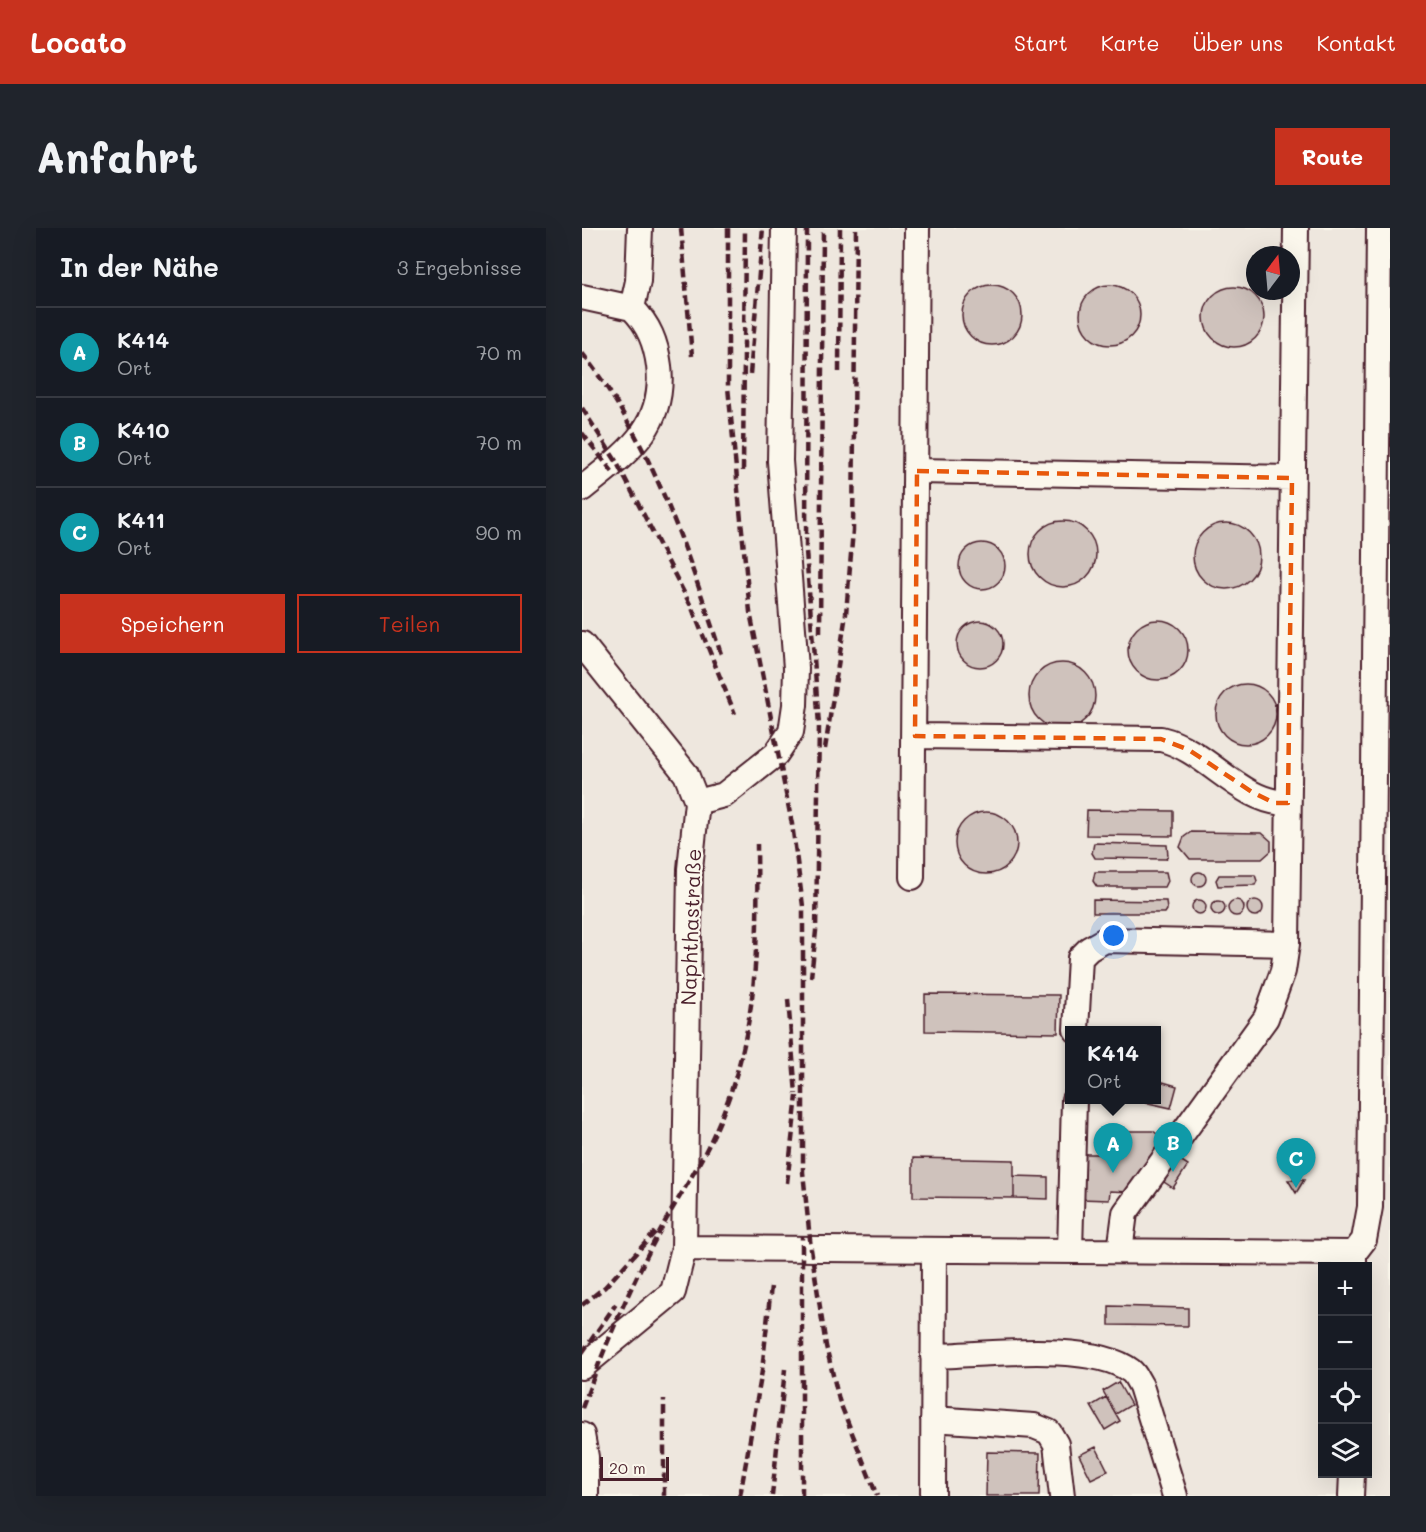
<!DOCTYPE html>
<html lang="de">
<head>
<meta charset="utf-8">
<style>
	body { margin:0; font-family:Mali,sans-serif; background:#20242c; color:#f1f3f6 }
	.controls { position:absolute; right:18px; bottom:18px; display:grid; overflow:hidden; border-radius:0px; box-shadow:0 6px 24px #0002 }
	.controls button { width:54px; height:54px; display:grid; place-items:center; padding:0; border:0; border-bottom:2px solid #363941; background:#171b24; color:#f1f3f6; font:30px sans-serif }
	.compass { position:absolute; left:664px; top:18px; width:54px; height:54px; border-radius:50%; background:#171b24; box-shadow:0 6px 24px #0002; rotate:16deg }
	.scale { position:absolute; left:18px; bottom:15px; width:69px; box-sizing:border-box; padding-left:6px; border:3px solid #4a1f2b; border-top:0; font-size:16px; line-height:21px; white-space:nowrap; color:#4a1f2b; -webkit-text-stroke:4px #fbf7ec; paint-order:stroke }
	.you { position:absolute; left:532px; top:708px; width:21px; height:21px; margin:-15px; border:4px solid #fff; border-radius:50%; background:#1a73e8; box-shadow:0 0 0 9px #1a73e833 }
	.badge { display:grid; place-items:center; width:39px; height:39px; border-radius:50%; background:#c8321e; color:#fff; font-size:20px; font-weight:700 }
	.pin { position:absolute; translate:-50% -50px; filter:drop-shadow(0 2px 3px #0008) }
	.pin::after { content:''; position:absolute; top:32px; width:21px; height:18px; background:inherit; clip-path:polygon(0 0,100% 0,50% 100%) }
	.popup { position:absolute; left:483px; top:798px; width:96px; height:78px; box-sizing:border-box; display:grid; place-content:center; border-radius:0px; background:#171b24; filter:drop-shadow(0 2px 4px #0005); font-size:20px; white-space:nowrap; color:#9ea1a6 }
	.popup b { font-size:22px; color:#f1f3f6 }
	.popup::after { content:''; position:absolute; left:50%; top:100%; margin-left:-12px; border:12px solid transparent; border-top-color:#171b24 }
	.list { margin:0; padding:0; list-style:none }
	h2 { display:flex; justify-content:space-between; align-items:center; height:78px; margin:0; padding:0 24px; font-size:26px }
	h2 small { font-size:20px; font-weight:400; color:#9ea1a6 }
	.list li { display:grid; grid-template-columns:39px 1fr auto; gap:18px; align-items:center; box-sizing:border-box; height:90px; padding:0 24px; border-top:2px solid #363941 }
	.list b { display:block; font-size:22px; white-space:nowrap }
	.list p { margin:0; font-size:20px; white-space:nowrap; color:#9ea1a6 }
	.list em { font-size:20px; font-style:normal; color:#9ea1a6 }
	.actions { display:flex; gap:12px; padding:18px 24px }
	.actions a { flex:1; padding:14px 0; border:2px solid #c8321e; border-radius:0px; text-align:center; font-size:21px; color:#c8321e }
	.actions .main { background:#c8321e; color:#fff }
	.icon { flex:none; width:33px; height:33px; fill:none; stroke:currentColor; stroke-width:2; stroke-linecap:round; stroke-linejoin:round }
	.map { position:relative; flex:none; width:808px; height:1268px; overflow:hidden; border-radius:0px }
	header { display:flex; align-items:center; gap:36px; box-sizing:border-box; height:84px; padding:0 30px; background:#c8321e; color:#fff }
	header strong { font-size:28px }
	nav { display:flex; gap:33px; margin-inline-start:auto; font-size:21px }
	.intro { display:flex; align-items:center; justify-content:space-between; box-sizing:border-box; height:144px; padding:0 36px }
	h1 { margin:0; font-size:42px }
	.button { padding:15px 27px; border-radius:0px; background:#c8321e; color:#fff; font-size:21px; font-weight:700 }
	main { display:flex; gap:36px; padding:0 36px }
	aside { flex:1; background:#171b24; border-radius:0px; box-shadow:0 6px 24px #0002 }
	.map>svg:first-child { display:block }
	.built { fill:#eee7de; fill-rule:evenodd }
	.building { fill:#cfc2bc; stroke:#4a1f2b; stroke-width:1.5 }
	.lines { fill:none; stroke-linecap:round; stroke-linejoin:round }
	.minor-casing { stroke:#4a1f2b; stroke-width:28 }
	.minor { stroke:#fbf7ec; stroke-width:24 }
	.rail { stroke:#4a1f2b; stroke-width:4.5; stroke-dasharray:9 4.5; stroke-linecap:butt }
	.marked { fill:none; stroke:#e8590c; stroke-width:4.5; stroke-dasharray:12 8; stroke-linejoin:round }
	.labels { text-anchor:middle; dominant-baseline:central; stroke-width:4.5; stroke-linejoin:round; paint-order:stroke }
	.street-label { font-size:21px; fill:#4a1f2b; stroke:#fbf7ec }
</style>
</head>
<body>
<header>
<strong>Locato</strong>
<nav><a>Start</a><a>Karte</a><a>Über uns</a><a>Kontakt</a></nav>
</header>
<div class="intro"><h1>Anfahrt</h1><a class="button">Route</a></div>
<main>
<aside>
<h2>In der Nähe<small>3 Ergebnisse</small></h2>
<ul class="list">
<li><span class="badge" style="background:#0f9aa8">A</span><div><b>K414</b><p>Ort</p></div><em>70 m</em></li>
<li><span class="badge" style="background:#0f9aa8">B</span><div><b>K410</b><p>Ort</p></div><em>70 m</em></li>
<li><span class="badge" style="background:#0f9aa8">C</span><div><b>K411</b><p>Ort</p></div><em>90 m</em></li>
</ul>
<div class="actions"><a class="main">Speichern</a><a>Teilen</a></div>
</aside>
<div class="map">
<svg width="808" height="1268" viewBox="0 0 808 1268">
	<rect width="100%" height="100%" fill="#fbf7ec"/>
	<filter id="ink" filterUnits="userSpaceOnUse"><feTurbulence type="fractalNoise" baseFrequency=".0167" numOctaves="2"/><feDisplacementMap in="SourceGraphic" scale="12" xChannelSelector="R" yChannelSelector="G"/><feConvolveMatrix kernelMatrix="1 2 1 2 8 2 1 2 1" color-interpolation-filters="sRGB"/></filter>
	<g filter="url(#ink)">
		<path class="built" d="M0 0H808V1268H0ZM673 27H709V63H673ZM488 802H574V872H488ZM740 1038H786V1246H740Z"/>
		<path class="building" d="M498 87a30 30 0 1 1 60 0a30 30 0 1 1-60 0Z
			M380 87a30 30 0 1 1 60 0a30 30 0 1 1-60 0Z
			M622 89a30 30 0 1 1 60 0a30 30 0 1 1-60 0Z
			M448 326a33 33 0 1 1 66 0a33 33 0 1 1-66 0Z
			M611 328a33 33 0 1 1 66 0a33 33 0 1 1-66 0Z
			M377 338a23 23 0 1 1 46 0a23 23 0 1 1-46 0Z
			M546 422a30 30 0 1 1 60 0a30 30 0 1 1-60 0Z
			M375 416a23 23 0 1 1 46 0a23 23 0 1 1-46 0Z
			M447 468a33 33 0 1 1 66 0a33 33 0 1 1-66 0Z
			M634 486a30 30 0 1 1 60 0a30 30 0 1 1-60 0Z
			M505 582 591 583V608L504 607Z
			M373 615a31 31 0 1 1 62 0a31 31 0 1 1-62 0Z
			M609 604 680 605 689 613V623L680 631H608L598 619 602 609Z
			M512 615 585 617 586 628 584 631 513 630 510 625Z
			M610 651a7 7 0 1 1 14 0a7 7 0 1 1-14 0Z
			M513 644H584L586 653 583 659H515L511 653Z
			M637 647H673L675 653 673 657 636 658 634 652Z
			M610 679a7 7 0 1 1 14 0a7 7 0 1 1-14 0Z
			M511 672 584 673 585 682 583 685H511Z
			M646 680a8 8 0 1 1 16 0a8 8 0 1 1-16 0Z
			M665 680a8 8 0 1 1 16 0a8 8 0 1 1-16 0Z
			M629 680a7 7 0 1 1 14 0a7 7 0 1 1-14 0Z
			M343 766 477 767 476 805 343 803Z
			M574 852 595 858 589 880 553 872H574Z
			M534 903H571L586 914 549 964 528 963 527 972 498 971 499 926H533Z
			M592 928 606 937 591 960 576 950Z
			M331 930 432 932V970L331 969Z
			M432 948 466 949V971L432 970Z
			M706 952H722L714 965Z
			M527 1078 606 1080V1098L527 1097Z
			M536 1154 549 1177 534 1186 521 1163Z
			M524 1169 538 1193 523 1202 509 1178Z
			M514 1219 526 1243 509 1251 497 1227Z
			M405 1224 458 1225 457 1268H404Z"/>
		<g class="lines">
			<g class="minor-casing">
				<path id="minor" d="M0 69 50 80
					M335 243 710 250
					M0 261C43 226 84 200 77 138 74 115 67 97 50 80L56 53 58 0
					M0 416 104 546 115 574 108 641 102 1020 91 1064 0 1139
					M333 508 579 511C625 522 658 575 706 575
					M115 574 142 567 194 526 209 504 213 477 214 440 198 233 202 0
					M330 649 335 0
					M494 802 498 730 507 721 523 712 705 716 714 0
					M102 1020 772 1025
					M488 1023 492 872
					M538 1023 543 985 684 790 701 743 705 716
					M772 1038V1025L782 1012 788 979 797 0
					M351 1128C400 1127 511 1113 549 1143 553 1146 556 1153 559 1158L593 1268
					M351 1191 452 1198 467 1204 474 1216 480 1268
					M0 1207 4 1229V1268
					M351 1268 352 1022
					M769 1268 770 1246"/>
			</g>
			<use href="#minor" class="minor"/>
			<path class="rail" d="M99 0 110 128
				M146 0V159L168 384 210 596 221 678V944L229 1021 244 1118 257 1172 295 1268
				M225 0 224 323 237 497 234 703 229 749
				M0 125C70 214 104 320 139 426
				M257 144 258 0
				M168 146 181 0
				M0 180 34 233 110 380 153 486
				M0 205 33 247
				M161 243 163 0
				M238 405 241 0
				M243 521 264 386 271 302 274 0
				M206 771 214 866
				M205 955 215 868
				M0 1077 23 1059 76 1001
				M0 1125 34 1076
				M0 1180C26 1110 56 1038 95 973 112 945 129 916 141 885 177 794 176 711 175 616
				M82 1268V1171
				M158 1268 180 1143 189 1058
				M190 1268 203 1141
				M220 1268V1007"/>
		</g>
	</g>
	<path class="marked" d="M335 243 710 250 706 575H692L670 564 607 522 579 511 333 508Z"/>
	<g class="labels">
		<g class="street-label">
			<text transform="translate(108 699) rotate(-88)">Naphthastraße</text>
		</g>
	</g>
</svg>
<div class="controls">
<button>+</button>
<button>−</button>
<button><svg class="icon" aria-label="locate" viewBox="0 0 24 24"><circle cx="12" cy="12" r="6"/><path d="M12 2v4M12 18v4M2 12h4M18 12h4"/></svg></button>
<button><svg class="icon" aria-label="layers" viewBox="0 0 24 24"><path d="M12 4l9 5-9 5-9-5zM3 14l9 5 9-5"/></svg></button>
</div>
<svg class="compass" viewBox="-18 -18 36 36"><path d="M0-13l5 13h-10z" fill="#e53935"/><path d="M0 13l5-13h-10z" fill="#9ea1a6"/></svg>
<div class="scale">20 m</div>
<div class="you"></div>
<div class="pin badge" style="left:531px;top:945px;background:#0f9aa8">A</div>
<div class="popup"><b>K414</b>Ort</div>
<div class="pin badge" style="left:591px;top:944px;background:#0f9aa8">B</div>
<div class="pin badge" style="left:714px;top:960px;background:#0f9aa8">C</div>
</div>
</main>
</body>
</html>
